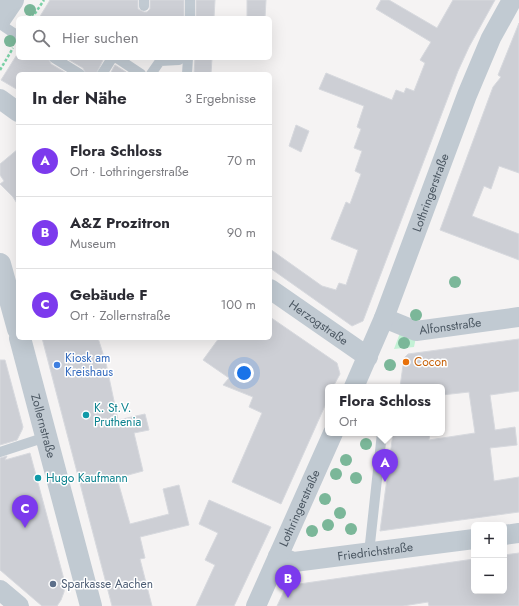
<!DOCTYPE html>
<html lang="de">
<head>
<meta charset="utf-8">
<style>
	body { margin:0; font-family:Jost,sans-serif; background:#f2f2f3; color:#2b2b33 }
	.controls { position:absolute; right:12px; bottom:12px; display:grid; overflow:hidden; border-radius:6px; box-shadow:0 4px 16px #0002 }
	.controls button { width:36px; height:36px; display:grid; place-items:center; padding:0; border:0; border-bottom:1px solid #e1e1e2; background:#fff; color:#2b2b33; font:20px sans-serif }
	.you { position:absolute; left:244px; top:373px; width:14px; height:14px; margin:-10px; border:3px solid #fff; border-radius:50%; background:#1a73e8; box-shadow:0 0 0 6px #1a73e833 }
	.badge { display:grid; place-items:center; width:26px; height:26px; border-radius:50%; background:#7c3aed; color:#fff; font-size:13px; font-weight:700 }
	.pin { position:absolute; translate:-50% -33px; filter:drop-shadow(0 1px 2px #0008) }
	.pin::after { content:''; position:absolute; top:21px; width:14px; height:12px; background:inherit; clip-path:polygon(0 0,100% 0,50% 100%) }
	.popup { position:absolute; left:325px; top:384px; width:120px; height:52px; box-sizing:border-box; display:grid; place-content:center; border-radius:6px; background:#fff; filter:drop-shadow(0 1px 3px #0005); font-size:13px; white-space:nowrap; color:#7c7c81 }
	.popup b { font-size:15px; color:#2b2b33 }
	.popup::after { content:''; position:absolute; left:50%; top:100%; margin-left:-8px; border:8px solid transparent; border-top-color:#fff }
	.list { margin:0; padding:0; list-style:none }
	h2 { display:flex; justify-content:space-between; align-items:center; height:52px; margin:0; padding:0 16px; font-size:17px }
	h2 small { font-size:13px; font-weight:400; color:#7c7c81 }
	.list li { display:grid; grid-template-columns:26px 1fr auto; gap:12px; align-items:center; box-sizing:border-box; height:72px; padding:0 16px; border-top:1px solid #e1e1e2 }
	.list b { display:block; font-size:15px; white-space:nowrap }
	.list p { margin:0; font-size:13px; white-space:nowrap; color:#7c7c81 }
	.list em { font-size:13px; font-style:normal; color:#7c7c81 }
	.icon { flex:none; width:22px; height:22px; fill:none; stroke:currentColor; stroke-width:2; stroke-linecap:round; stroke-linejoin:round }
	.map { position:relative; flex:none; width:519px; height:606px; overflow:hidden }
	.search { position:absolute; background:#fff; box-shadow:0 4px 16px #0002; left:16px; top:16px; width:256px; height:44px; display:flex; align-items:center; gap:10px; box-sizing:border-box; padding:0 14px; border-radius:6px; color:#7c7c81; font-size:15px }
	.panel { position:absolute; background:#fff; box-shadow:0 4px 16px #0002; left:16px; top:72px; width:256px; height:268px; border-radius:6px }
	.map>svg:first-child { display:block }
	.green { fill:#c3f1d5 }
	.building { fill:#cdcfd5; stroke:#d7d9de }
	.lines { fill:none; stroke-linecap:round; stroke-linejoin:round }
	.path { stroke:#7ad0a6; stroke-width:2.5; stroke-dasharray:3 2; stroke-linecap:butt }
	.service { stroke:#c1cad2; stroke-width:10 }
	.minor { stroke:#c1cad2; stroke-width:20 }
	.tertiary { stroke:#c1cad2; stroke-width:22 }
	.tree { fill:#7bb799 }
	.food-dot { fill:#e8710a; stroke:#fff; stroke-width:1.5 }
	.shop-dot { fill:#3f7fe0; stroke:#fff; stroke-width:1.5 }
	.culture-dot { fill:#0f9aa8; stroke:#fff; stroke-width:1.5 }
	.service-dot { fill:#5c6f8a; stroke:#fff; stroke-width:1.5 }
	.labels { text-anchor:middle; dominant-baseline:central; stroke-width:3; stroke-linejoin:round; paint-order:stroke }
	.street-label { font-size:12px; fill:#4a5661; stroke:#fff }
	.shop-label { font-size:12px; fill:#366cbe; stroke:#fff; text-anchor:start }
	.food-label { font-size:12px; fill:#c56008; stroke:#fff; text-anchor:start }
	.culture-label { font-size:12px; fill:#0d838f; stroke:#fff; text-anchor:start }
	.service-label { font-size:12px; fill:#4e5e75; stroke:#fff; text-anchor:start }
</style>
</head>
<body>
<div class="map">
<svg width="519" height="606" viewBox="0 0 519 606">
	<rect width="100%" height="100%" fill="#f5f3f3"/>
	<path class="green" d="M400 333 416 337 414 347 394 349Z"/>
	<path class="building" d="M50 0H138V9L144 12H147L150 9V0H184V18H39Z
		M196 0H215L214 18H196Z
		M247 0H266L265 18H247Z
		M381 0H389L437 28 453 0H495L469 47 458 71 363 321 352 326 270 268V249L322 286 336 290 339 283 346 285 358 250 331 239 346 202 350 204 361 174 355 171 362 151 354 148 361 129 357 127 364 106 319 89 326 73 392 100 396 90 404 93 406 88 414 91 425 63 420 60 431 42 376 9Z
		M519 23V173L499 166 491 189 484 186 472 216 519 234V260L440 230 493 87 501 77 498 75Z
		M18 53V58H48L51 64 68 74H18V90L1 80Z
		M66 58H104L96 74H86L83 68Z
		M195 58H212L211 74H194Z
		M115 65 126 72 123 74H110Z
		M296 125 309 131 301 152 289 146Z
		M18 149V205L13 197 0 184 4 181 0 175V164Z
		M270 317 337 363 340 374 333 387H328V399L281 504 232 482 262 413 249 407 253 397 223 385 229 378 203 360 219 338H270Z
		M42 338H98L106 363 118 420 145 414 149 430 134 433 143 471 117 478 130 524 169 514 163 489 179 485 189 525 140 537 145 558 140 559 152 606H112Z
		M519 339V391L490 395 495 430 515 427 517 445 490 448 494 481 519 477V512L380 531 393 433H430L429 440 475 433 469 392 442 395V387H400L404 358 408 354Z
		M0 360H5L23 427 22 430 17 440 0 445Z
		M30 453 65 583 64 592 61 600 57 606H42L0 570V458L7 456 5 460Z
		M209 500 271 527 234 606H196L215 565 205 560 218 533 199 524Z
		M519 553V606H429L428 602 403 606H277L285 589 292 585 474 559V591H504V555Z"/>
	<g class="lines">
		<path class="path" d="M32 18 44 0
			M0 70 13 48"/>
		<path class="service" d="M144 6V0
			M190 18V0
			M0 24 18 36
			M54 58 80 74
			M117 58 141 74
			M102 74 112 58
			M151 74 160 61 179 60
			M187 74 188 58
			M0 452 46 437
			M369 553 382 433"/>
		<g class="minor">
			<path d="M0 99 18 112"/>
			<path id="s1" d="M270 289 368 357"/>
			<path id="s2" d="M384 318 416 331 519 317"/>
			<path id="s3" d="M354 387 384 318 467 95 491 38 512 0"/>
			<path d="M504 535 519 533"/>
			<path id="s4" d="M278 556 294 562 474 539"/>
			<path d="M0 590 19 606"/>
			<path id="s5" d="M256 606 333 433"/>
		</g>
		<g class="tertiary">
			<path d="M0 19 13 0"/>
			<path d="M0 264 18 329"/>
			<path id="s6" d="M20 338 91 606"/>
		</g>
	</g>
	<g class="tree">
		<circle cx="30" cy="10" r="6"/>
		<circle cx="10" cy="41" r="6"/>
		<circle cx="455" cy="282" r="6"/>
		<circle cx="416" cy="315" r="6"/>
		<circle cx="404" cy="343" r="6"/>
		<circle cx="390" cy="365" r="6"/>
		<circle cx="366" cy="444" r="6"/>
		<circle cx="346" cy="460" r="6"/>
		<circle cx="336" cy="474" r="6"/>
		<circle cx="356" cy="478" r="6"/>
		<circle cx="325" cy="499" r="6"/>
		<circle cx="340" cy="513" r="6"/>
		<circle cx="328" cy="525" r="6"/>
		<circle cx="351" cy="529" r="6"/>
		<circle cx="312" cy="531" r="6"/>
	</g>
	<circle class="food-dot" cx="406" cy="362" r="4"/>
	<circle class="shop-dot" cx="57" cy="365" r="4"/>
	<g class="culture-dot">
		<circle cx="86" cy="415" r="4"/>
		<circle cx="38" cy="478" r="4"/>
	</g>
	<circle class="service-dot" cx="53" cy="584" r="4"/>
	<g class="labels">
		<g class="street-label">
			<text stroke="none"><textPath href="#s3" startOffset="209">Lothringerstraße</textPath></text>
			<text stroke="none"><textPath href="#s1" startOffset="59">Herzogstraße</textPath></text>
			<text stroke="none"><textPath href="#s2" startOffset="69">Alfonsstraße</textPath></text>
			<text stroke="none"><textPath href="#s6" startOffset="91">Zollernstraße</textPath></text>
			<text stroke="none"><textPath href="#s5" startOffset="107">Lothringerstraße</textPath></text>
			<text stroke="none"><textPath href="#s4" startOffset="99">Friedrichstraße</textPath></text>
		</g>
		<g class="shop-label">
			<text x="65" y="358">Kiosk am<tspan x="65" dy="14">Kreishaus</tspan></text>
		</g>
		<g class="food-label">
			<text x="414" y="362">Cocon</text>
		</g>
		<g class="culture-label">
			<text x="94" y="408">K. St.V.<tspan x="94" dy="14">Pruthenia</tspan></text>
			<text x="46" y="478">Hugo Kaufmann</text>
		</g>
		<g class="service-label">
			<text x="61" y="584">Sparkasse Aachen</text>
		</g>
	</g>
</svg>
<div class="controls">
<button>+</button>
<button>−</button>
</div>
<div class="you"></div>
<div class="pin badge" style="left:385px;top:482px">A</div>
<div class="popup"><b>Flora Schloss</b>Ort</div>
<div class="pin badge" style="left:288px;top:598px">B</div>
<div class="pin badge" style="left:25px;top:528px">C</div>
<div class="search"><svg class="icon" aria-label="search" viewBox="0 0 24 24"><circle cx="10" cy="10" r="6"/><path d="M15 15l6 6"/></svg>Hier suchen</div>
<section class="panel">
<h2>In der Nähe<small>3 Ergebnisse</small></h2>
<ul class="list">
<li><span class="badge">A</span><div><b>Flora Schloss</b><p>Ort · Lothringerstraße</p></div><em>70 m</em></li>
<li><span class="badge">B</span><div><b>A&amp;Z Prozitron</b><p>Museum</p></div><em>90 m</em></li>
<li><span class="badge">C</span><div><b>Gebäude F</b><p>Ort · Zollernstraße</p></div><em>100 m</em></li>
</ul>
</section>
</div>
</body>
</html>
